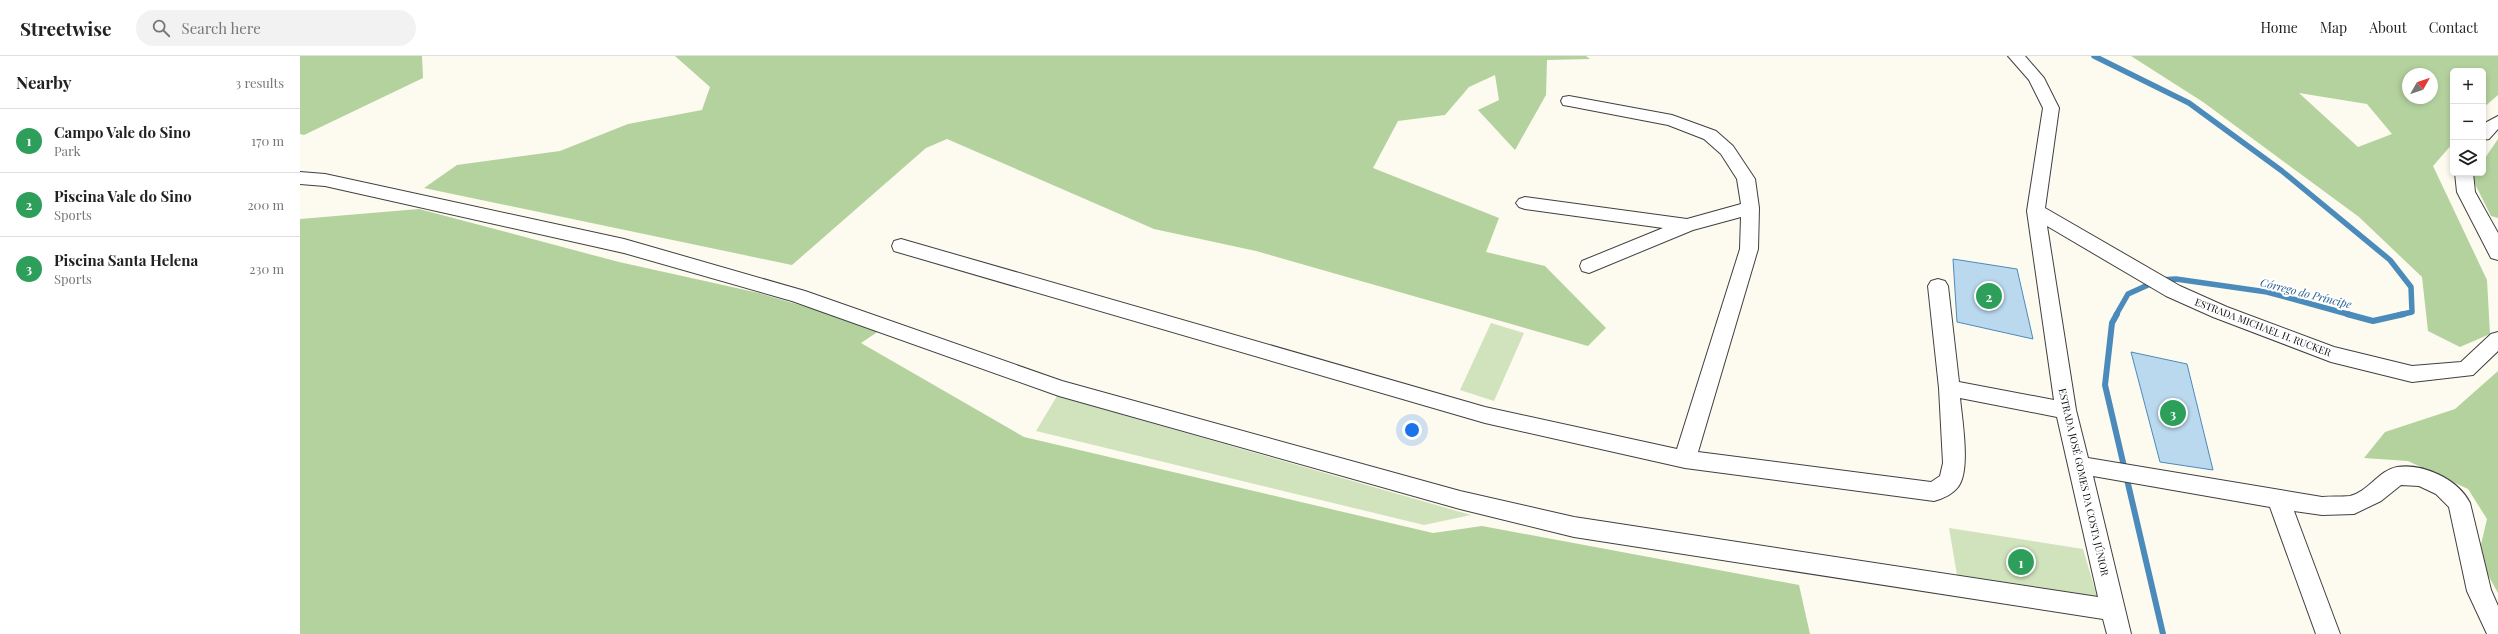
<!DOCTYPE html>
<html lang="en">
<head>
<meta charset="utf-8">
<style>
	body { margin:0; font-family:"Playfair Display",serif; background:#f2f2f2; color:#222 }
	.controls { position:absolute; right:12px; top:12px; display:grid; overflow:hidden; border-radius:6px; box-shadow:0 2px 6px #0003 }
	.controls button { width:36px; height:36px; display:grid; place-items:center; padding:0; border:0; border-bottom:1px solid #e0e0e0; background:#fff; color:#222; font:20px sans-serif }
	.compass { position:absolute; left:2102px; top:12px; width:36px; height:36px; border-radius:50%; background:#fff; box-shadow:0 2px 6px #0003; rotate:50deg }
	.you { position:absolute; left:1112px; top:374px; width:14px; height:14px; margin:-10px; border:3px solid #fff; border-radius:50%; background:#1a73e8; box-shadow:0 0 0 6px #1a73e833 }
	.badge { display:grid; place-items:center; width:26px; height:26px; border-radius:50%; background:#ab373a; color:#fff; font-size:13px; font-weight:700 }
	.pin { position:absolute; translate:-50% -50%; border:2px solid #fff; box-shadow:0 1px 4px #0006 }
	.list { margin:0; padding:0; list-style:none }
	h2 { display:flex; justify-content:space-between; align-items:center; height:52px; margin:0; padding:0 16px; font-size:17px }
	h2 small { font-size:13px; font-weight:400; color:#767676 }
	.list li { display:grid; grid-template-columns:26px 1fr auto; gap:12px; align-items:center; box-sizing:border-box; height:64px; padding:0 16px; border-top:1px solid #e0e0e0 }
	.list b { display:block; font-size:15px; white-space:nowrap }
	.list p { margin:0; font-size:13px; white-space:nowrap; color:#767676 }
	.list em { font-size:13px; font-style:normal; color:#767676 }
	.icon { flex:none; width:22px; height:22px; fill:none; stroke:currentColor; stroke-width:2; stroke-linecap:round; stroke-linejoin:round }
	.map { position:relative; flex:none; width:2198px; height:578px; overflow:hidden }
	header { display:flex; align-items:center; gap:24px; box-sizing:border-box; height:56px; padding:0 20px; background:#fff; border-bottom:1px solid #e0e0e0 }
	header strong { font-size:19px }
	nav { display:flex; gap:22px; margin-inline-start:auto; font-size:14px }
	.search { width:280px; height:36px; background:#f2f2f2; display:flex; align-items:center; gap:10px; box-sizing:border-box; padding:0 14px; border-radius:22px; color:#767676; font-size:15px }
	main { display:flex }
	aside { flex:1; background:#fff }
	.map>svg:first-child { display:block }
	.green { fill:#d0e3bd }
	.forest { fill:#b4d29e; fill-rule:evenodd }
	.water { fill:#bad9ee; stroke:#4b8bbb }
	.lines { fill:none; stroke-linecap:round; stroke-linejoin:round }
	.stream-far1 { stroke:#4b8bbb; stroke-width:5.5 }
	.stream { stroke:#4b8bbb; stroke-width:6 }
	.minor-casing { stroke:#404040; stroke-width:2 }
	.minor { fill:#fff; fill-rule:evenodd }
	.labels { text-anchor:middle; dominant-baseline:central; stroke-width:4; stroke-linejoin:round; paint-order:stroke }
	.street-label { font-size:10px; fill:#0d0d0d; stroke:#fff }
	.water-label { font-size:11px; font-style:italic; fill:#275e8e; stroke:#fff }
</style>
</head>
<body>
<header>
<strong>Streetwise</strong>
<div class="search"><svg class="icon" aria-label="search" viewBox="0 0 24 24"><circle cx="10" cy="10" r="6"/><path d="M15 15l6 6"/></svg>Search here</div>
<nav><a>Home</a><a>Map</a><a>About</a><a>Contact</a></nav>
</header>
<main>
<aside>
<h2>Nearby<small>3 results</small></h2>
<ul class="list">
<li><span class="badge" style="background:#2e9e5b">1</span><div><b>Campo Vale do Sino</b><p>Park</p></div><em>170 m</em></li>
<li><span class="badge" style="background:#2e9e5b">2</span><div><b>Piscina Vale do Sino</b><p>Sports</p></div><em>200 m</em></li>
<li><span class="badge" style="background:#2e9e5b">3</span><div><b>Piscina Santa Helena</b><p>Sports</p></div><em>230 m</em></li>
</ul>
</aside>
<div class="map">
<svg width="2198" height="578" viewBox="0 0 2198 578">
	<rect width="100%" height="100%" fill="#fdfaef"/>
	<path class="green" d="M1191 267 1224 277 1194 345 1160 334Z
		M757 340 1171 459 1124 469 736 375Z
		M1649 472 1783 493 1798 544 1657 519Z"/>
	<path class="forest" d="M0 0H122L123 22 4 79 0 78Z
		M375 0H1286L1290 3 1247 4 1246 39 1215 94 1178 54 1199 44 1195 19 1169 31 1145 59 1098 65 1073 112 1199 162 1186 196 1245 210 1306 272 1288 290 956 195 854 173 647 83 626 92 492 209 124 132 157 109 260 95 328 68 402 54 410 31Z
		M1831 0H2198V39L2183 52V15H2153V87L2133 110 2187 224 2190 278 2160 291 2128 275 2122 221 2059 161 1903 46ZM2108 18H2132V42H2108ZM1999 37 2067 48 2092 78 2058 91Z
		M2198 83V162L2191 160 2172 122 2175 117H2183V105Z
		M119 153 319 206 459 237 582 273 561 287 724 381 1133 477 1182 470 1499 529 1510 578H0V163Z
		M2198 315V537L2178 501 2187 463 2168 433 2108 405 2064 402 2085 376 2155 353Z"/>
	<path class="water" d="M1653 203 1717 213 1733 283 1657 266Z
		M1831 296 1887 308 1913 414 1860 406Z"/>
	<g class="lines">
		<path class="stream-far1" d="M1794 0 1889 47 1982 115 2090 204 2111 231 2112 256 2099 259
			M1816 259 1828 238 1859 224 1876 223 1967 236 2051 259"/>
		<path class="stream" d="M1817 258 1812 267 1805 329 1863 578
			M2047 258 2073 265 2104 258"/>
		<g class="minor-casing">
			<path id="minor" d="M1708 0H1725L1744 22 1759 52 1745 152 1880 230 1927 251 2034 291 2112 310 2161 306 2191 278 2198 276V295L2173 319 2112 326 2031 306 1913 261 1866 240 1747 170 1776 354 1788 402 2022 441C2031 440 2041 441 2050 440 2068 436 2079 414 2097 411 2123 407 2158 423 2170 447L2191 534 2198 550V578H2187L2167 535 2149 451 2136 438 2119 430 2101 429 2081 445 2054 458 2022 459 1994 455 2040 578H2016L1970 451 1793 420 1831 578H1807L1803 563 1274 481 1160 453 759 340 492 245 324 197 25 130 0 128V116L25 118 324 183 505 235 762 325 1160 435 1274 461 1798 541 1757 361 1660 342C1662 363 1671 415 1658 431 1653 438 1642 443 1634 445L1385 412 1185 367 594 195 592 190 594 185 601 183 1185 351 1377 393 1440 193 1441 161 1393 174 1289 217 1282 215 1280 210 1282 205 1363 172 1225 153 1219 151 1216 147 1219 143 1225 141 1387 163 1441 148 1437 123 1421 98 1404 83 1368 69 1269 50 1263 49 1261 45 1263 41 1269 40 1372 59 1416 75 1433 90 1455 123 1459 152 1458 193 1398 396 1631 426 1640 420 1643 407 1639 332 1628 230 1631 225 1638 223 1645 225 1648 230 1659 326 1754 344 1727 155 1743 52 1729 24Z
				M2198 60V73L2189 83 2183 84V68Z
				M2155 117H2173L2175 136 2198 177V204L2191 202 2157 136Z"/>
		</g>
		<use href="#minor" class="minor"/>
	</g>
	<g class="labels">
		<g class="street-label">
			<text transform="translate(1963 271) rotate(21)">ESTRADA MICHAEL H. RUCKER</text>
			<text transform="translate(1784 426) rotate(77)">ESTRADA JOSÉ GOMES DA COSTA JÚNIOR</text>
		</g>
		<g class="water-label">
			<text transform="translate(2006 237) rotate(14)">Córrego do Príncipe</text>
		</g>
	</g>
</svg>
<div class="controls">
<button>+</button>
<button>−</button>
<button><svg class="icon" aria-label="layers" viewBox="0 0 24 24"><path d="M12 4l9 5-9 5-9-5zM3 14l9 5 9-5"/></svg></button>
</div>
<svg class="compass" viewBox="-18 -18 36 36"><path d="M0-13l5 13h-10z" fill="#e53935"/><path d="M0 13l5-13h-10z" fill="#767676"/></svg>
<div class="you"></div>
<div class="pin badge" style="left:1721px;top:506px;background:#2e9e5b">1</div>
<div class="pin badge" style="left:1689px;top:240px;background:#2e9e5b">2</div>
<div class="pin badge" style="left:1873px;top:357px;background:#2e9e5b">3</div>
</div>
</main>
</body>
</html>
